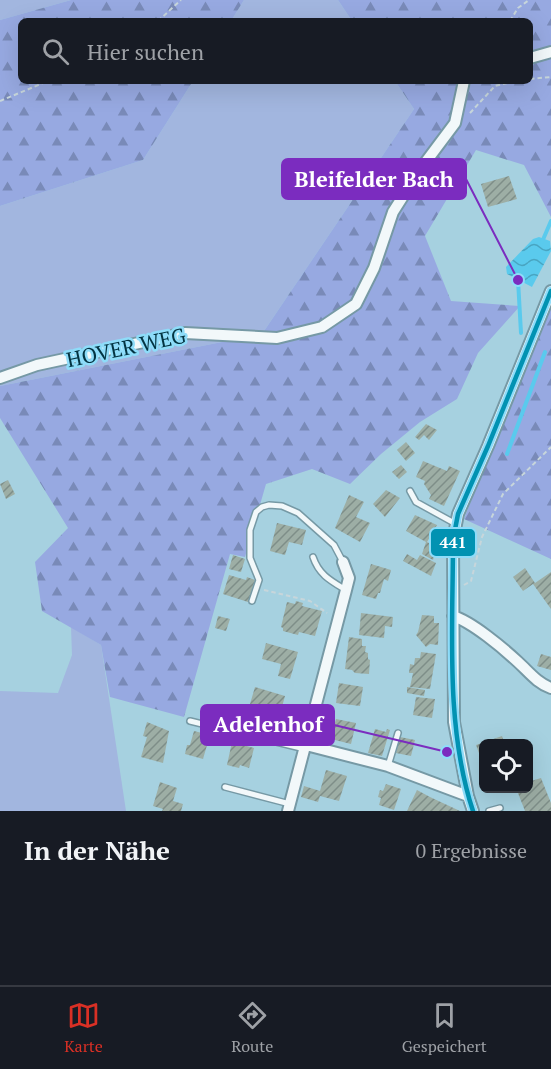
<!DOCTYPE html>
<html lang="de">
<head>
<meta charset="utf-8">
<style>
	body { margin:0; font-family:"PT Serif",serif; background:#242831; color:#f1f3f6 }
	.controls { position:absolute; right:18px; bottom:18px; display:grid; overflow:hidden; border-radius:9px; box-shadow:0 6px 24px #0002 }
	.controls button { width:54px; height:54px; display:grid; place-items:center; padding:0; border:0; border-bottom:2px solid #363941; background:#171b24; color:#f1f3f6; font:30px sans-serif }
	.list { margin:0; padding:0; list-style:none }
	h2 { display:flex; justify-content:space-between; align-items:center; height:78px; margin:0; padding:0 24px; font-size:26px }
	h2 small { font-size:20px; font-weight:400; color:#9ea1a6 }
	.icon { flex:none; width:33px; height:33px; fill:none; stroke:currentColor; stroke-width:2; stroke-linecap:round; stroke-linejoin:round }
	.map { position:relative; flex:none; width:551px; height:811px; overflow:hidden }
	.search { position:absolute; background:#171b24; box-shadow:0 6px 24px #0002; left:18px; right:18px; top:18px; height:66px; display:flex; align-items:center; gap:15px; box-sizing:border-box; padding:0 21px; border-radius:9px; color:#9ea1a6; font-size:22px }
	.sheet { height:174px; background:#171b24 }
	nav { display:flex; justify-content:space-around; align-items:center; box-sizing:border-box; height:84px; border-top:2px solid #363941; background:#171b24; font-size:16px; color:#9ea1a6 }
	nav a { display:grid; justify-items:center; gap:3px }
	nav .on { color:#d93025 }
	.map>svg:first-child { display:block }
	.grass { fill:#a2b6df }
	.forest { fill:url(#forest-firs) }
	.water { fill:url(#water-waves) }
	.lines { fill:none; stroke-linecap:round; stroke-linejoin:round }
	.stream { stroke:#5acaed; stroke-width:4 }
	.building { fill:url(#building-hatch) }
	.service-casing { stroke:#7699a5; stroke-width:8 }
	.minor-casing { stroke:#7699a5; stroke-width:14 }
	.path { stroke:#c7d6db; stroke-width:2; stroke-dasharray:4.5 3; stroke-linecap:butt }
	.service { stroke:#f2f8fa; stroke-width:5 }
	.minor { stroke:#f2f8fa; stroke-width:10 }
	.bus-1-casing { stroke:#8edcf9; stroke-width:9 }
	.bus-1 { stroke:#0192b2; stroke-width:4.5 }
	.labels { text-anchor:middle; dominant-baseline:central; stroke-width:5; stroke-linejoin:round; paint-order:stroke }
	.street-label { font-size:21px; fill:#033442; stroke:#8edcf9 }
	.leader { fill:none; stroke:#7b2cbf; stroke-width:2 }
	.callout-dot { fill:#7b2cbf; stroke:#8edcf9; stroke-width:2 }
	.callout { fill:#7b2cbf; stroke:#7b2cbf; stroke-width:2 }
	.callout-label { font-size:22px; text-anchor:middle; font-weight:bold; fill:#fff }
	.line-badge { stroke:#8edcf9; stroke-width:2 }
	.badge-label { font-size:16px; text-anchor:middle; font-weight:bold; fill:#fff }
</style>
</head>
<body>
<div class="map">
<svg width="551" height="811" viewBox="0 0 551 811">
	<defs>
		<pattern id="forest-firs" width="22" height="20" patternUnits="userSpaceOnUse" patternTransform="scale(1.5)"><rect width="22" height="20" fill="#97a9e1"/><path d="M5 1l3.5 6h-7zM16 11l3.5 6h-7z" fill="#798ab8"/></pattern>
		<pattern id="water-waves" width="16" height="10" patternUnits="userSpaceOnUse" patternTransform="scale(1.5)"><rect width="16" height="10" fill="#5acaed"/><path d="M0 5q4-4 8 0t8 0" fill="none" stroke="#48a5c2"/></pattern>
		<pattern id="building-hatch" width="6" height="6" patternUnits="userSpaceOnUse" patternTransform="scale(1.5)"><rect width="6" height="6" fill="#9daea5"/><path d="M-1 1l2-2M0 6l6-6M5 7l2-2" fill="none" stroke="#7e8e88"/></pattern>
	</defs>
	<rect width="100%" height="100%" fill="#a6d1e0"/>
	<path class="grass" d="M0 0H71L0 20Z
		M244 0H338L352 21H231Z
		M193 81H395L414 109 262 334 0 386V206L143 160Z
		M71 627 101 645 126 811H0V691L58 693 72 655Z"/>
	<path class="forest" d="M71 0H244L231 21H21V81H193L143 160 0 206V20Z
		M338 0H551V217L524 165 476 150 425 236 451 301 520 306 478 353 457 399 420 422 381 454 350 484 312 469 266 484 245 557 230 554 184 717 110 697 101 645 42 611 35 562 68 528 0 418V386L262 334 414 109 395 81H530V21H352Z
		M551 295V559L464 519Z"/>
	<path class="water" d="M539 237 550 241 551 251 532 287 507 274 506 267 533 239Z"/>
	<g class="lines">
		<path class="stream" d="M542 242 551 221
			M520 277 518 280 521 333
			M507 454 545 352"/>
	</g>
	<path class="building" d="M509 176 517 199 488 207 481 184Z
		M426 424 437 430 429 440 424 435 419 440 415 437Z
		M406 442 415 453 406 461 397 450Z
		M423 461 447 471 449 466 460 471 444 506 429 499 431 495 424 484 425 481 416 477Z
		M401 465 407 472 399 479 392 472Z
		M8 480 15 494 6 499 0 484Z
		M386 490 400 498 385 517 373 504Z
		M349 495 364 502 356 517 370 523 360 542 335 528Z
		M415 515 437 525 427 542 437 547 433 560 422 554 426 542 406 531Z
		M277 523 306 530 302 545 289 542 285 555 270 551Z
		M407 554 417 560 420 555 436 563 431 576 403 561Z
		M233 555 245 559 241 572 229 569Z
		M371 564 391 570 388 581 384 579 380 593H378L376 599 362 595Z
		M525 568 535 583 551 572V609L533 584 523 591 513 577Z
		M229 575 246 580 247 577 255 580 248 602 223 594Z
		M296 601 303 603 302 606 322 611 315 636 299 632 298 635 283 631V628L281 627 287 602 295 604Z
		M361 613 393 617 392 627 385 626 384 638 359 635Z
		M422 615 434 616V623H439L438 645 430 644 426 647 416 635 418 632Z
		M218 616 230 619 226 631 215 628Z
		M349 637 362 639V646H366L365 652 368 653V659L370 660 369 674 355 673 352 670 345 669Z
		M266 643 298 652 290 679 278 676 281 664 262 659Z
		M421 652 436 654 430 689 410 687 413 673H409L410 664 414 665 415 658H420Z
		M541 654 551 657V670L537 666Z
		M339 683 363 687 360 706 336 703Z
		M255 687 285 696 277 725 260 720 264 707 250 704Z
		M407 687 425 690 424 696 407 693Z
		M416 697 435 699 432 718 413 715Z
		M336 719 356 723 351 744 331 739 333 732 330 730 331 727 334 726Z
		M147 722 169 731 163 763 141 757 147 737 143 736Z
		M375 729 386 732 387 729 390 730 382 756 368 753Z
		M194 731 210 735 203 759 185 754 187 745H190Z
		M502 736 505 744H484L483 764 476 745Z
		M400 737 415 740 411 756 396 753Z
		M232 742 254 748 249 768 240 765 239 768 227 765Z
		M326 770 347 776 339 801 320 796 318 802 301 797 304 786 320 791Z
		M541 778 551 803V811H525L516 788H528V782Z
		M160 782 177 788 173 801 183 804 181 811H162L163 809 153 806Z
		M386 784 401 789 394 810 379 805 381 798 378 797 380 790 383 791Z
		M417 790 430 797 460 811H407Z"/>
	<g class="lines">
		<g class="service-casing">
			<path id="service" d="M410 491 416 502 456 524
				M313 557C319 575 331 581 346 590
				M252 601 259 580 250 558V530L256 512 262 507 269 505 282 506 298 513 334 545 343 562
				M190 721 305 749
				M388 766 398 733
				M225 787 290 804
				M489 811 500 808"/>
		</g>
		<g class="minor-casing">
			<path id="minor" d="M530 58 551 52
				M0 378 37 365 185 333 277 338 322 327 356 304 374 268 393 212 419 171 455 123 464 81
				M453 616C472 622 503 648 518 662 529 672 537 683 551 688
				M306 745 388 766 468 796
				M288 811 346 590 349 578 343 562
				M473 811 468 796 454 722 453 540 458 514 488 446 551 291"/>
		</g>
		<path class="path" d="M158 21 181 0
			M510 21 518 8 529 0
			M530 79 551 77
			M0 101 48 81
			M470 113 495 86 515 81
			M464 585 471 581 482 537 503 494 551 447
			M264 590 310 601 327 613"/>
		<use href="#service" class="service"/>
		<use href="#minor" class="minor"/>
		<g class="bus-1-casing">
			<path id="bus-1" d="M473 811C445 727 453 628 453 540L458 514 488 446 551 291"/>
		</g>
		<use href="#bus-1" class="bus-1"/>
	</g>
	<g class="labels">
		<g class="street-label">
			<text transform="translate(126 347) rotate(-12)">HOVER WEG</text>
		</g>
	</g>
	<path class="leader" d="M518 280L466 179M447 752L334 725"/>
	<g class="callout-dot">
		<circle cx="518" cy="280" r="6"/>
		<circle cx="447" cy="752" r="6"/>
	</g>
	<g class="callout">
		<rect x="282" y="159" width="184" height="40" rx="6"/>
		<rect x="201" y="705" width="133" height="40" rx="6"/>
	</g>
	<g class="callout-label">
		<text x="374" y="187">Bleifelder Bach</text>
		<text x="268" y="732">Adelenhof</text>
	</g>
	<rect class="line-badge" x="430" y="528" width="46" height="29" rx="6" fill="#0192b2"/>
	<g class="badge-label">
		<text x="453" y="548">441</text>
	</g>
</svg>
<div class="controls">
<button><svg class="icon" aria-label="locate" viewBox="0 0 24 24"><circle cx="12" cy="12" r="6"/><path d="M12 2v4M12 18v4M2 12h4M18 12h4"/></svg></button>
</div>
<div class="search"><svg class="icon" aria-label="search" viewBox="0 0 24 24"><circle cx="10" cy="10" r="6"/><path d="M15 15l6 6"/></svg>Hier suchen</div>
</div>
<section class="sheet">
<h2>In der Nähe<small>0 Ergebnisse</small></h2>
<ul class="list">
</ul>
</section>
<nav>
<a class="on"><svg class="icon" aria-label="map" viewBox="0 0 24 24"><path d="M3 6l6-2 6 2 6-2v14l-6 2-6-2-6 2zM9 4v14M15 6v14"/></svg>Karte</a>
<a><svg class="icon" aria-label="directions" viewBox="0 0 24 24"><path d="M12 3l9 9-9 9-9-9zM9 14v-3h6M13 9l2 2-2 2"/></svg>Route</a>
<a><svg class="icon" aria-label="saved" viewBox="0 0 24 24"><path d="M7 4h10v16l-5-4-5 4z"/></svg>Gespeichert</a>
</nav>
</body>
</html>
